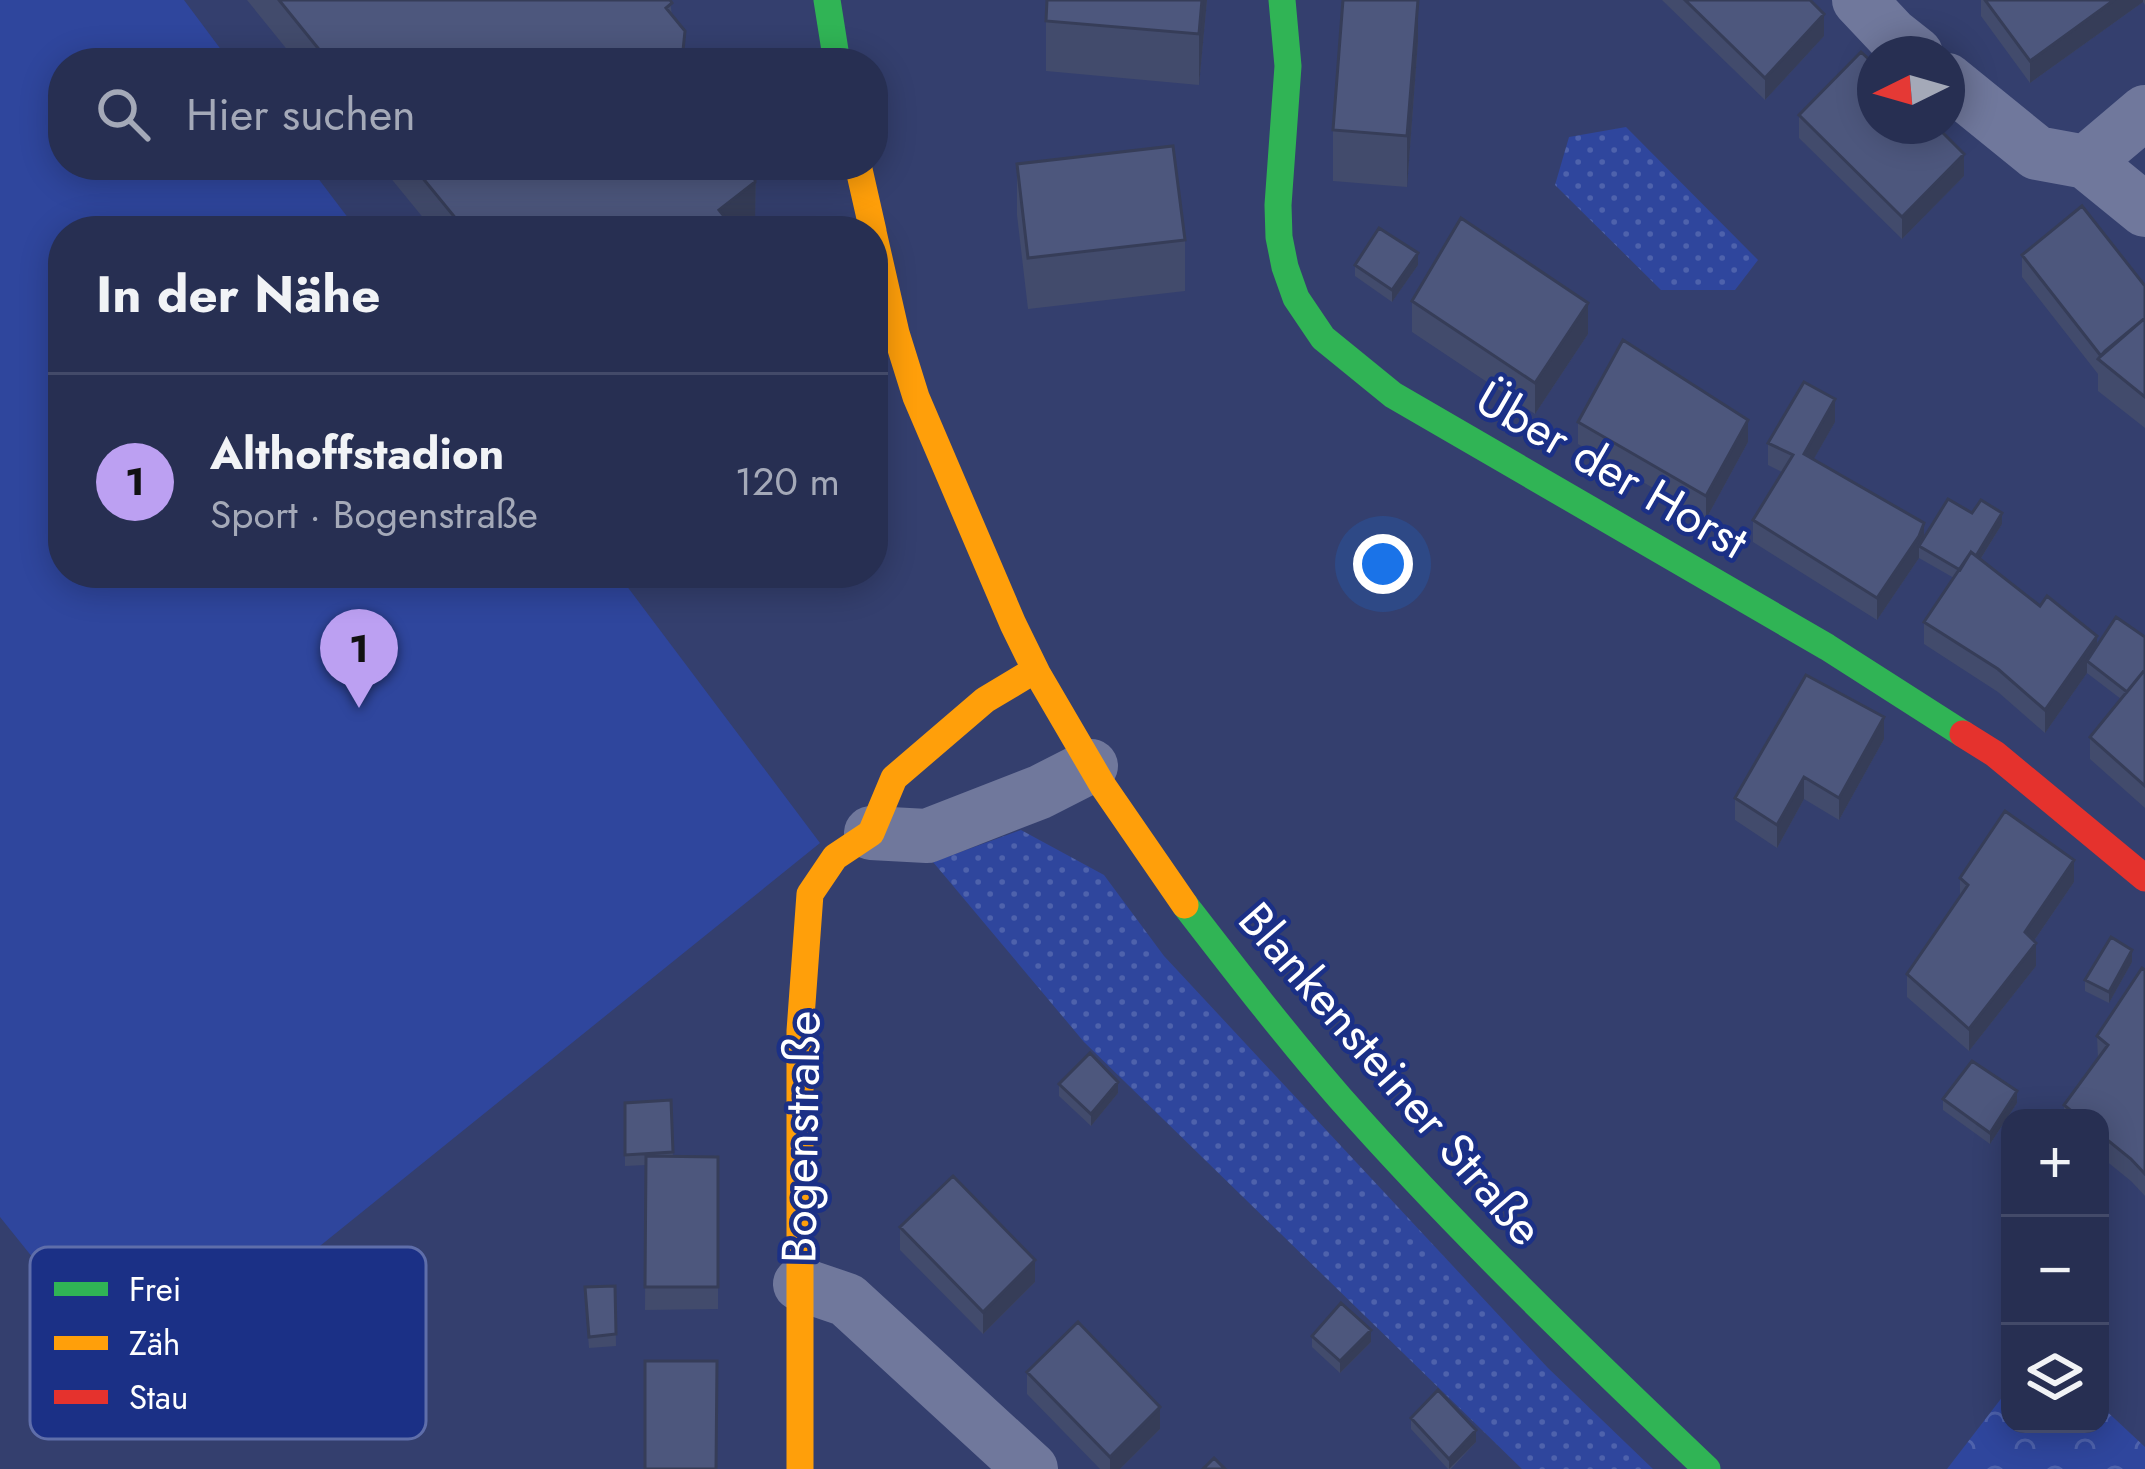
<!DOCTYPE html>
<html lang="de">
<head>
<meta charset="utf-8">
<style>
	body { margin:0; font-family:Jost,sans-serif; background:#333b5c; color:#f1f3f6 }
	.controls { position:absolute; right:36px; bottom:36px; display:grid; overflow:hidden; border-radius:24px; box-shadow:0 6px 30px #0003 }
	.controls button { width:108px; height:108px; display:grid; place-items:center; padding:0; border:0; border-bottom:3px solid #434a69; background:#272f52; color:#f1f3f6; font:60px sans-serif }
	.compass { position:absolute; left:1857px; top:36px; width:108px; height:108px; border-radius:50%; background:#272f52; box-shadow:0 6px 30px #0003; rotate:265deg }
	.you { position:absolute; left:1383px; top:564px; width:42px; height:42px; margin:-30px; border:9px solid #fff; border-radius:50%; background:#1a73e8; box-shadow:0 0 0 18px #1a73e833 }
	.badge { display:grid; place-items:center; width:78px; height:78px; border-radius:50%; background:#bca0f2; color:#111; font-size:39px; font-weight:700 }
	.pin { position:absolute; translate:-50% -99px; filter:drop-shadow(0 3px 6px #0008) }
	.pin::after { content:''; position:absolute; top:63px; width:42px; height:36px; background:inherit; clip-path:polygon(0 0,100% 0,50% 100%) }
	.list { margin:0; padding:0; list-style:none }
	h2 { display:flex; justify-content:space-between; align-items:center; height:156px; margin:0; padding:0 48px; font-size:51px }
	h2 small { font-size:39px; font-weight:400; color:#a4a9b8 }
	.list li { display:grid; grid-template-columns:78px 1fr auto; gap:36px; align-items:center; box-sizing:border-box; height:216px; padding:0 48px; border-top:3px solid #434a69 }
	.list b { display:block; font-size:45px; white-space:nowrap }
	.list p { margin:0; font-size:39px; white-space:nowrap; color:#a4a9b8 }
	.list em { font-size:39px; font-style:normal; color:#a4a9b8 }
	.icon { flex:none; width:66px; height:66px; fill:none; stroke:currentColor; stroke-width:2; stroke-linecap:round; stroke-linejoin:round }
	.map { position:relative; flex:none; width:2145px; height:1469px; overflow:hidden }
	.search { position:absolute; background:#272f52; box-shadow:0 6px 30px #0003; left:48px; top:48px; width:840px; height:132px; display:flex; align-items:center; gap:30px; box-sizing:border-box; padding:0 42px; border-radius:48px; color:#a4a9b8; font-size:45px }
	.panel { position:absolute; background:#272f52; box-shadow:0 6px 30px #0003; left:48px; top:216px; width:840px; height:372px; border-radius:48px }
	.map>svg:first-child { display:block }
	.grass { fill:url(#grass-dots) }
	.forest { fill:url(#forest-crowns) }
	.garden { fill:#2f469d }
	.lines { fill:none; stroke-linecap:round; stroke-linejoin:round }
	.street { stroke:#70789c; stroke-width:54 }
	.fast { stroke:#30b455; stroke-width:27 }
	.slow { stroke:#ff9f0a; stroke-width:27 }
	.jam { stroke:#e5322d; stroke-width:27 }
	.wall { fill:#424b6c }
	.shaded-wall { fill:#363d58 }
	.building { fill:#4d577d; stroke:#363d58; stroke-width:3 }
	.labels { text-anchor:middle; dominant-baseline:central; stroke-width:9; stroke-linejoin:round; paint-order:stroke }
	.street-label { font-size:48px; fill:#fff; stroke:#1b3086 }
	.key { fill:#1b3086; stroke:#5f6eaa; stroke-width:3 }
	.key-label { font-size:33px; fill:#fff }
</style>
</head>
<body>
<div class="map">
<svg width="2145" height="1469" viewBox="0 0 2145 1469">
	<defs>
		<pattern id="grass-dots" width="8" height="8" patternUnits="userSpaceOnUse" patternTransform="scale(3)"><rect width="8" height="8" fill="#2f469d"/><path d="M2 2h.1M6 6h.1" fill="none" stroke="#4e62ac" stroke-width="1.8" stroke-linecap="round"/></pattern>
		<pattern id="forest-crowns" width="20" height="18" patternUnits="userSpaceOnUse" patternTransform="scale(3)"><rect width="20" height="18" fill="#2f469d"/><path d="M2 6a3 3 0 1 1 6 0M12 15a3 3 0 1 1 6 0" fill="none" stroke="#4e62ac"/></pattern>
	</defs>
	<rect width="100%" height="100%" fill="#343f6e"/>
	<path class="grass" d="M1626 127 1758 260 1735 290H1661L1555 185 1569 137Z
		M1021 830 1104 875 1164 956 1548 1368 1653 1469H1522L1084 1042 933 862Z"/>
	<path class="forest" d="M2010 1387V1424H2100V1405L2145 1447V1469H1947Z"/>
	<path class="garden" d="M0 0H184L231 63H63V165H308L358 231H63V573H617L820 843 140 1391 0 1217Z"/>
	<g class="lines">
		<path class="street" d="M1859 0 1892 35 1916 54
			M1947 80 2037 153 2086 162 2145 210
			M2086 162 2145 112
			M871 833 927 836 1040 792 1091 766
			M800 1284 847 1300 1031 1469"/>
		<path class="fast" d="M827 0 837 63
			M1282 0 1288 66 1278 205 1279 237 1285 267 1296 298 1323 338 1393 395 1827 647 1963 734
			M1185 905C1236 971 1286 1036 1340 1098 1455 1228 1581 1349 1707 1469"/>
		<path class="slow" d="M858 165 873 231
			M873 232 896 333 916 397 1013 624 1037 673 1103 786 1185 905
			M800 1469V1031L810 894 835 857 871 833 894 778 985 700 1035 670"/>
		<path class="jam" d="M1963 734 1995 754 2145 878"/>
	</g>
	<path class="wall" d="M247 0H670L672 16 685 63H298Z
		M1207 0 1199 85 1046 71V21Z
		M1662 0H1810L1824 36 1765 100Z
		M1981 0H2145V5L2143 2 2030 83 1981 16Z
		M1418 41 1407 187 1333 181V130Z
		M1799 115 1964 176 1902 239 1799 138Z
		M1017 164 1185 240V291L1028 309 1017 215Z
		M380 165H756L755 221 743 231H434Z
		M2022 255 2145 286V428L2098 391V374L2022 277Z
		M1355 265H1418L1392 302 1355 276Z
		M1412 301 1588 334 1535 414 1412 332Z
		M1578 422 1748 442 1706 519 1578 444Z
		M1835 422 1813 460 1924 539 1972 513 2002 524 1980 560 2040 606 2097 646 2145 637V808L2090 759V737L2121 699 2087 673 2045 733 1998 692 1924 644V622L1954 578 1919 558 1877 620 1753 542V520L1782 472 1768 465V443Z
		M1884 739 1839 820 1804 799 1777 848 1735 820V798Z
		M1960 878 2074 882 2034 941 2036 966 1969 1051 1907 997V974L1960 896Z
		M2132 962 2109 1003 2085 991V980Z
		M2145 970V1196L2131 1181 2100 1156V1118H2064V1105L2098 1059 2097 1036Z
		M1059 1084 1118 1093 1091 1126 1059 1096Z
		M1943 1099 2017 1103 1990 1144 1943 1110Z
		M671 1100 673 1157H718V1309L645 1310 646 1165 625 1166V1103Z
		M900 1227 1035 1282 983 1334 900 1250Z
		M615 1286 616 1346 589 1348 585 1299Z
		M1312 1336 1371 1342 1340 1373 1312 1347Z
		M1027 1372 1160 1429 1120 1469H1100L1027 1394Z
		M1411 1418 1476 1442 1451 1469H1448L1411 1429Z"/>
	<path class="shaded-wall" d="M1202 0H1207L1199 85V34Z
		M1418 0V41L1407 187V136Z
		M2114 0H2143V2L2030 83V61Z
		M1824 14V36L1765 100V78Z
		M1964 154V176L1902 239V217Z
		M756 165 755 221 743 231H719V210Z
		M1418 253V265L1392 302V290Z
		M1588 303V334L1535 414V383Z
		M1835 399V422L1804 476V454Z
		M1748 420V442L1706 519V496Z
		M2002 513V524L1965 584V573Z
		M1924 523V545L1919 546V558L1877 620V598Z
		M2097 636V659L2087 661V673L2045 733V710Z
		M1884 717V739L1839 820V798Z
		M1804 777V799L1777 848V825Z
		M2074 860V882L2025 954V932Z
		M2036 943V966L1969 1051V1029Z
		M2132 950V962L2109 1003V992Z
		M1118 1082V1093L1091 1126V1114Z
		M2017 1091V1103L1990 1144V1133Z
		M1035 1260V1282L983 1334V1312Z
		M1371 1330V1342L1340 1373V1361Z
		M1160 1407V1429L1120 1469H1110V1457Z
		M1476 1430V1442L1449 1469V1459Z"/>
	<path class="building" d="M279 0H670L672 3 666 8 685 31 682 60 684 63H330Z
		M1047 0H1202L1199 34 1046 21Z
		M1343 0H1418L1407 136 1333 130Z
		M1685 0H1810L1824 14 1765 78Z
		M1985 0H2114L2030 61Z
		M1861 52 1875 65V126H1936L1964 154 1902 217 1799 115Z
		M1173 146 1185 240 1028 258 1017 164Z
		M412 165H755V182L719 210 736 231H466Z
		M2082 206 2145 286V318L2101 356 2022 255Z
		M1461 218 1588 303 1535 383 1412 301Z
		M1379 228 1418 253 1392 290 1355 265Z
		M2145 318V397L2098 359 2105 351Z
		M1623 340 1748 420 1706 496 1578 422Z
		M1804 382 1835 399 1804 454 1924 523 1919 536 1877 598 1753 520 1793 455 1768 443Z
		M1948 499 1972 513 1981 500 2002 513 1976 556 1971 552 1960 570 1919 546Z
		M1971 552 2040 606 2047 596 2097 636 2045 710 1998 669 1924 622Z
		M2116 617 2145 637V673L2143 672 2127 692 2087 661Z
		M2143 672 2145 673V786L2090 737Z
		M1806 675 1884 717 1839 798 1804 777 1777 825 1735 798Z
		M2005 811 2074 860 2025 932 2036 943 1969 1029 1907 974 1968 885 1960 878Z
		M2111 937 2132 950 2109 992 2085 980Z
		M2142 968 2145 970V1174L2131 1159 2100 1134V1118H2080L2064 1105 2108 1045 2097 1036Z
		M1090 1053 1118 1082 1091 1114 1059 1084Z
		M1972 1061 2017 1091 1990 1133 1943 1099Z
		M671 1100 673 1152 625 1155V1103Z
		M646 1156 718 1157V1287H645Z
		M953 1176 1035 1260 983 1312 900 1227Z
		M615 1286 616 1334 589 1337 585 1287Z
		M1341 1303 1371 1330 1340 1361 1312 1336Z
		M1078 1322 1160 1407 1110 1457 1027 1372Z
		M645 1361H717L716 1469H645Z
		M1438 1390 1476 1430 1449 1459 1411 1418Z
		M1214 1458 1225 1469H1203Z"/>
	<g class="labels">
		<g class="street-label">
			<text transform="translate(1612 470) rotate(30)">Über der Horst</text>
			<text transform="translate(1391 1074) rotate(49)">Blankensteiner Straße</text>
			<text transform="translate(801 1137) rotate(-89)">Bogenstraße</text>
		</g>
	</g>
	<rect x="30" y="1247" width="396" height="192" rx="18" class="key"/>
	<rect x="54" y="1282" width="54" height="14" fill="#30b455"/>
	<rect x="54" y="1336" width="54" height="14" fill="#ff9f0a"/>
	<rect x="54" y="1390" width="54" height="14" fill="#e5322d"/>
	<g class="key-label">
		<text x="129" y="1301">Frei</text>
		<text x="129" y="1355">Zäh</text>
		<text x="129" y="1409">Stau</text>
	</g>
</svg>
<div class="controls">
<button>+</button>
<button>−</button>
<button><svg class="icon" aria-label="layers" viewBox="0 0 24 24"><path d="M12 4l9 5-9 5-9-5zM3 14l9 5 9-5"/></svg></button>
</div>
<svg class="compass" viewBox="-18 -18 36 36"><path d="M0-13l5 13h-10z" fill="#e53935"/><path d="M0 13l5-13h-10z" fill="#a4a9b8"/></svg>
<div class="you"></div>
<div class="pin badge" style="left:359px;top:708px">1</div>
<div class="search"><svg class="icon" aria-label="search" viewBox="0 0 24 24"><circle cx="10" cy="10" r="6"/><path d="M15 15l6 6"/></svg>Hier suchen</div>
<section class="panel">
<h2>In der Nähe<small></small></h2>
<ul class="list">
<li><span class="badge">1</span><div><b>Althoffstadion</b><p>Sport · Bogenstraße</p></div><em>120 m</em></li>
</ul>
</section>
</div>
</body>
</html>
